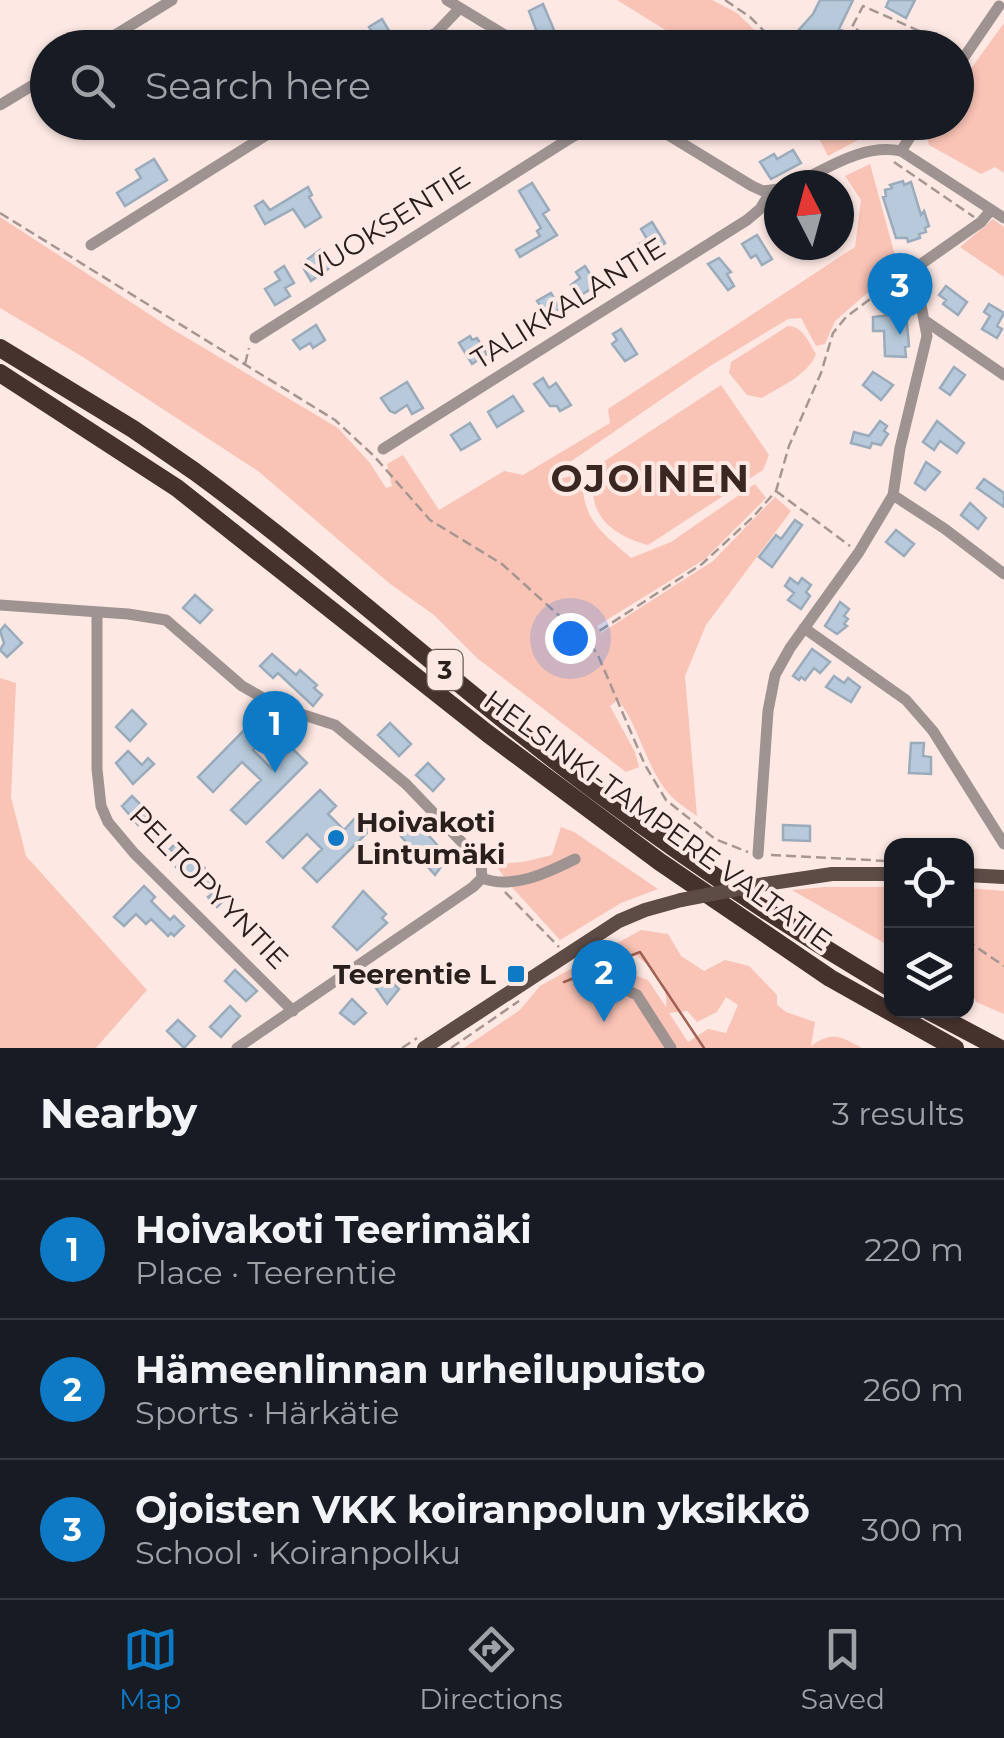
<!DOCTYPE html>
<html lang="en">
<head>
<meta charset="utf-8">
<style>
	body { margin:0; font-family:Montserrat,sans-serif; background:#20242c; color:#f1f3f6 }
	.controls { position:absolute; right:30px; bottom:30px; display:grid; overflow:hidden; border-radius:20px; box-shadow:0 2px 8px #0004 }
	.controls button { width:90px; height:90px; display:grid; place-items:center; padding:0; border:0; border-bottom:2px solid #363941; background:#171b24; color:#f1f3f6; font:50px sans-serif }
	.compass { position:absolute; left:764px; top:170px; width:90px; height:90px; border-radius:50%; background:#171b24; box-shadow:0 2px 8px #0004; rotate:354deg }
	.you { position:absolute; left:570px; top:638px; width:35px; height:35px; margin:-25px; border:8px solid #fff; border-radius:50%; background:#1a73e8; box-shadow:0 0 0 15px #1a73e833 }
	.badge { display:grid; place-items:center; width:65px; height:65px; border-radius:50%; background:#0e7ac5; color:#fff; font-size:32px; font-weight:700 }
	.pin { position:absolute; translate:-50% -82px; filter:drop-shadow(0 2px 5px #0008) }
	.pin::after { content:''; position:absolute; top:52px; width:35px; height:30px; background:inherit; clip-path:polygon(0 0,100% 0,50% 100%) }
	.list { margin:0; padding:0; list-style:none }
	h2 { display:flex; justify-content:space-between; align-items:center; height:130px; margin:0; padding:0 40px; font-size:42px }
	h2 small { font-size:32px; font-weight:400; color:#9ea1a6 }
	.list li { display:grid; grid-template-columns:65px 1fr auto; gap:30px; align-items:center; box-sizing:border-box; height:140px; padding:0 40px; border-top:2px solid #363941 }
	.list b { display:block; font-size:38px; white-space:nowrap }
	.list p { margin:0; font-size:32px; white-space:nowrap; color:#9ea1a6 }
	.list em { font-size:32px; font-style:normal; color:#9ea1a6 }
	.icon { flex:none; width:55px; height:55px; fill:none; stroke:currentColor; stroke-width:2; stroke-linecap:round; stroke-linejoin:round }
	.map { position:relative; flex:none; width:1004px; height:1048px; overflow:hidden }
	.search { position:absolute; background:#171b24; box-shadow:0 2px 8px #0004; left:30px; right:30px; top:30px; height:110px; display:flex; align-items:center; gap:25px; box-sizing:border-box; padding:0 35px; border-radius:55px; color:#9ea1a6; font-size:38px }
	.sheet { height:550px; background:#171b24 }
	nav { display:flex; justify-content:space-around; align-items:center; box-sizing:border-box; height:140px; border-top:2px solid #363941; background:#171b24; font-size:28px; color:#9ea1a6 }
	nav a { display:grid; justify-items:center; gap:5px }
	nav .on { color:#0e7ac5 }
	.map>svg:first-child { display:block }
	.green { fill:#f9c3b6; fill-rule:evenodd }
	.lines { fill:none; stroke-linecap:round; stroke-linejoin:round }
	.stream { stroke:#a16152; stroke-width:2.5 }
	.building { fill:#b7c9da; stroke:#9aabbc; stroke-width:2.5 }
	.path { stroke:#a69692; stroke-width:2.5; stroke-dasharray:10 5; stroke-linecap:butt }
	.minor { stroke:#9e9390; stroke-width:11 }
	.major { stroke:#5d4b46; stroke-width:14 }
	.highway { stroke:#46322d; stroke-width:18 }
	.major-bridge { stroke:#5d4b46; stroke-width:14 }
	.poi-dot { fill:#0e7ac5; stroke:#fde8e3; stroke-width:4 }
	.labels { text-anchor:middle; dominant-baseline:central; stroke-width:8; stroke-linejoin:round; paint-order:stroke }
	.shield { fill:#fde8e3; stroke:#695c59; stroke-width:2.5 }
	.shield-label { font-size:25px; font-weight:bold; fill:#29201e }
	.street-label { font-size:28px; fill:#29201e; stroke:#fde8e3 }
	.poi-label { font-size:28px; font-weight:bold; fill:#29201e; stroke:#fde8e3; text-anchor:start }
	.district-label { font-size:38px; font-weight:bold; letter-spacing:2.5px; fill:#3a2722; stroke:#fde8e3 }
</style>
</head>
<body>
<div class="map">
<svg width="1004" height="1048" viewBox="0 0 1004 1048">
	<rect width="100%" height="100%" fill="#fde8e3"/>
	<path class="green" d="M617 0H712L737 13 772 47H693Z
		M1004 23V173L995 167 981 174 929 145 926 132 933 123 956 122 957 88Z
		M811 123H857L860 139 828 156Z
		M870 164 899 270 873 288 835 321 825 344 816 346 801 318 788 319 707 368 554 473 559 479 582 473C582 520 598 529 631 558L671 542 755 484 766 498 705 559 597 626 601 633 713 561 775 497 791 511 706 625 685 676 697 816C689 810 679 804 672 797 646 770 641 729 618 700L610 706 635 752 639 767 626 772 477 658 434 615 389 583 258 471 83 357 0 308V217L172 329 338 428 370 463 386 488 392 486 387 464 403 455 439 510 504 471 523 475 610 423 608 409 855 247 861 200 845 176Z
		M993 219 1004 227V277L960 247Z
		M788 326C803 326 809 343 816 354 808 375 781 386 762 398L747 395 729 373 731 362Z
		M721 385 769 455 763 470 648 545C608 534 583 511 597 466Z
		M0 678 16 683 11 797 26 856 147 990 96 1048H0Z
		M561 827 574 832 658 889 621 903 560 940 509 884 495 864 523 862 552 855Z
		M824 887H891V947L792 890Z
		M967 888 1004 891V1014L976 1002 972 991 967 988Z
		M641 930 668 934 681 956 704 971 725 960 749 966 777 995V1005L786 1012 815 1022 811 1046C834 1030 840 1037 862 1048H464L520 1010 540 986ZM634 954C653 969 669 981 666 1007L648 980 615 968ZM726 997 738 1005 726 1033 708 1029 688 1042 669 1013 687 1011 697 1022 717 1012Z"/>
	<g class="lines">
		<path class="stream" d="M564 982 640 952 704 1048"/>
	</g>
	<path class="building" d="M820 0H853L839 29 862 40 858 48H797L789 41 813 14Z
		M889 0H915L906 18 886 7Z
		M543 4 554 30 539 38 529 11Z
		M382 19 394 39 381 47 369 27Z
		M793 150 801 163 771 179 760 162 774 154 777 159Z
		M154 159 167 180 125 206 117 193 141 178 136 170Z
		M903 181 904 185 911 182 921 215 924 211 929 226 925 228 926 232 919 234 920 238 908 242 907 238H896L883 197 886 196 885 190 892 188 890 185Z
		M532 183 549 210 543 214 557 235 520 257 516 250 540 236 537 231 541 228 519 191Z
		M308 187 312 195 309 197 321 217 305 227 293 209 265 224 255 206 263 201 270 210Z
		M652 222 665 243 649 258 638 245 647 239 641 229Z
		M757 235 772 259 762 265 756 255 751 258 742 244Z
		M320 250 331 267 311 281 301 264Z
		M719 258 731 272 727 274 734 286 728 290 708 264Z
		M284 266 294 283 285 288 290 296 275 305 265 289 280 280 275 272Z
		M585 266 597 285 578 297 571 285 580 278 576 272Z
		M946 286 967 302 958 315 943 304 946 300 939 295Z
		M551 293 560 308 550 319 537 301Z
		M989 304 1004 313 997 326 1002 329 997 338 982 329 990 316 984 312Z
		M906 313 909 346 905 347 906 357 885 356 884 331H873V317Z
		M316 325 325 340 313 348 310 343 300 349 293 340Z
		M621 329 637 354 625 361 612 344 617 340 613 334Z
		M470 336 472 340 477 338 487 354 472 364 459 343Z
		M954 367 965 375 950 395 940 388Z
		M873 372 893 385 881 400 863 385Z
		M543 378 549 388 556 383 571 405 560 411 557 406H550L534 384Z
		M407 382 423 408 412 414 407 405 395 413 390 411 381 398Z
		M513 396 523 411 497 427 488 412Z
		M880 421 887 426 884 431 888 434 881 445 872 443 870 448 851 443 854 432 869 436Z
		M937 421 964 443 957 453 940 441 934 450 923 442Z
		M470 423 480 439 461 450 451 435Z
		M926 462 940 472 925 490 915 483Z
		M984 479 1004 493V507L977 488Z
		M970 503 986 518 978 529 961 515Z
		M795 520 802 525 772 567 759 557 776 535 781 539Z
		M896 530 914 544 904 556 886 542Z
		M790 578 798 584 802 578 811 585 806 592 810 596 801 609 788 600 794 593 785 586Z
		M195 595 212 610 200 623 183 608Z
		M840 602 849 609 844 616 848 619 844 624 847 626 837 634 825 626Z
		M5 625 22 643 7 657 0 650 4 643 0 631Z
		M812 649 830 662 820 673 814 668 805 680 801 677 799 680 793 676Z
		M272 654 296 675 300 670 317 685 314 688 322 695 313 706 278 673 273 678 260 666Z
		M834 676 844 683 848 678 860 687 851 702 826 687Z
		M132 710 146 724 130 741 116 727Z
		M252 722 267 736 253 750 272 769 292 748 307 763 246 824 231 810 261 780 242 762 213 792 198 777Z
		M390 723 411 744 399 756 378 735Z
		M911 743H924L923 756 931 757V774L909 773Z
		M128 751 142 765 148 758 154 764 133 784 116 763Z
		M428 763 444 779 433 791 416 775Z
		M320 790 336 806 328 814 344 830 357 816 370 830 317 882 303 868 322 849 307 834 283 858 267 842Z
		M132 796 150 814 138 825 122 806Z
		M404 815 414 819 448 857 435 875 392 826Z
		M783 825 810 826V841L783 840Z
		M177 842 211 874 207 878 226 898 217 907 208 897 211 894 195 879 192 882 176 867 182 860 170 849Z
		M144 886 155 897 151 901 170 920 174 916 184 926 174 936 171 933 168 936 151 919 146 924 136 914 124 926 114 917Z
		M363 891 386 914 382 918 387 923 357 950 333 927Z
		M235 970 257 991 246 1001 225 981Z
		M387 977 399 989 387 1004 376 988Z
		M352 999 366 1013 354 1024 340 1013Z
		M230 1006 240 1016 221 1037 210 1027Z
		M178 1020 195 1036 184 1048 167 1031Z"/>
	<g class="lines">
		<path class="path" d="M725 0 750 17 781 48
			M891 48 852 27 863 6 924 33
			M906 48 913 30
			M874 122 886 131 887 140
			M894 162 974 217
			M0 213 335 420 374 456 430 520 502 564 585 639 597 653 645 765 666 800 715 839 748 852
			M245 364 249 348
			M776 491 850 546
			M587 639 702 564 753 517 776 491 789 446 821 373 833 333 846 317 904 274
			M771 855 888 861
			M505 892 559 947
			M966 940 1004 966
			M402 1048 417 1038
			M451 1048 519 1001"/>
		<path class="minor" d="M447 0 526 48
			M94 48 172 0
			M406 48 436 33 460 8
			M956 69 999 6
			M0 105 48 76
			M647 122 752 186 763 191 779 189
			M901 151 920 122
			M793 185C826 169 863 143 901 151L1004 218
			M91 245 287 122
			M924 320 1004 375
			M255 338 572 137 601 122
			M383 449 747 220 760 209 771 191
			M893 495 945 529 1004 574
			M0 605 128 614 166 620 242 686 279 707 335 725 406 784 475 856 481 864 482 878
			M97 612V769L101 806 108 822 134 853 293 1011
			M804 628 906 700 933 731 1004 844
			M758 854 768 711 775 675 790 648 859 552 893 495 900 448 927 336 914 269 981 222 991 210
			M482 878C512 890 547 873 575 859
			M603 997 620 987 637 995 671 1048
			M237 1048 473 887 482 878"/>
		<path class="major" d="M966 875 1004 877
			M765 884 832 874H892
			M424 1048 619 921 645 910 681 900"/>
		<path class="highway" d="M0 348 133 429 194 471C332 572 457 688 594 790 689 861 789 928 892 989
			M0 373 177 488 487 733 660 862 830 978 955 1048
			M929 1011 999 1048"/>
		<path class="major-bridge" d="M681 900 765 884"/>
	</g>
	<g class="poi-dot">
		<circle cx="336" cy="838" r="10"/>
		<rect x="506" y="964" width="20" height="20" rx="5"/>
	</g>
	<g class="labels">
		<rect class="shield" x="427.5" y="650" width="35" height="40" rx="8"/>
		<g class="shield-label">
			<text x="445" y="670">3</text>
		</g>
		<g class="street-label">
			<text transform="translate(388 223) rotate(-32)">VUOKSENTIE</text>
			<text transform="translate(568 303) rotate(-32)">TALIKKALANTIE</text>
			<text transform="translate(658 820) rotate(36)">HELSINKI-TAMPERE VALTATIE</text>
			<text transform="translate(209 887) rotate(46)">PELTOPYYNTIE</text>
		</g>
		<g class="poi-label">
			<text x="356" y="822">Hoivakoti<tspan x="356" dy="32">Lintumäki</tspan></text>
			<text x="496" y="974" text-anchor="end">Teerentie L</text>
		</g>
		<g class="district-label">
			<text x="651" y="478">OJOINEN</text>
		</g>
	</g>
</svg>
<div class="controls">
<button><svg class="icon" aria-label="locate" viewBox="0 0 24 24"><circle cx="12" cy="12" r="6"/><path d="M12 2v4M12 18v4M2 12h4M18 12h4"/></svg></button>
<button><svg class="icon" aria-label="layers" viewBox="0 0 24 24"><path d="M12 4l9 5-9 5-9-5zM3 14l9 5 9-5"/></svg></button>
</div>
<svg class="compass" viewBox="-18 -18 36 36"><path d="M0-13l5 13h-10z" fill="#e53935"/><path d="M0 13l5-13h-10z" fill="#9ea1a6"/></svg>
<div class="you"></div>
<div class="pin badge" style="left:275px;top:773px">1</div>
<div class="pin badge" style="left:604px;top:1022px">2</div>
<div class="pin badge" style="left:900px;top:335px">3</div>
<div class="search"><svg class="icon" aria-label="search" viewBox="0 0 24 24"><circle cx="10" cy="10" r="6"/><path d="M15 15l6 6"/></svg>Search here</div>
</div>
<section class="sheet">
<h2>Nearby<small>3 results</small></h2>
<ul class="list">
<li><span class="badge">1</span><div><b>Hoivakoti Teerimäki</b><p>Place · Teerentie</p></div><em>220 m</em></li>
<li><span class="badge">2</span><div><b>Hämeenlinnan urheilupuisto</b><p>Sports · Härkätie</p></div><em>260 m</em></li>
<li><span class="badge">3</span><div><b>Ojoisten VKK koiranpolun yksikkö</b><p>School · Koiranpolku</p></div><em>300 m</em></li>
</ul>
</section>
<nav>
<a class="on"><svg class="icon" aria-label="map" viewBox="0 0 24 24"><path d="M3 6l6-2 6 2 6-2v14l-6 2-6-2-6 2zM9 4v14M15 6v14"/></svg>Map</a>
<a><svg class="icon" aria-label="directions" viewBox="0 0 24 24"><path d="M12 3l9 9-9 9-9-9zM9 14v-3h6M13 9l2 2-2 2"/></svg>Directions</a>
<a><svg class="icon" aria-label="saved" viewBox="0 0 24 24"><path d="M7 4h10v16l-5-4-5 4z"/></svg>Saved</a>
</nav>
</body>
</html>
